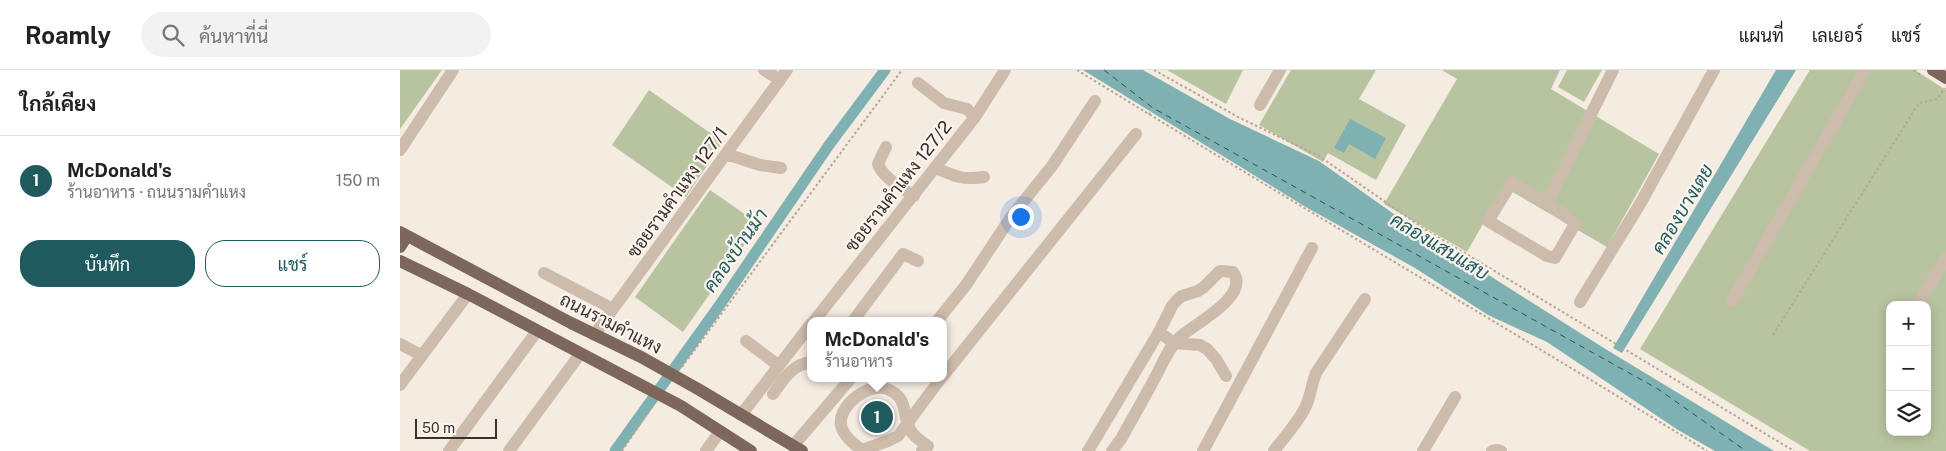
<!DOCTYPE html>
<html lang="th">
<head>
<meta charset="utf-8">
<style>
	body { margin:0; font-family:"Public Sans",Sarabun,sans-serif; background:#f2f2f2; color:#222 }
	.controls { position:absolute; right:15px; bottom:15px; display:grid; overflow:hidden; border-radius:10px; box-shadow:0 2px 12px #0003 }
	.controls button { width:45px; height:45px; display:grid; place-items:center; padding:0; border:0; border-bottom:1px solid #e0e0e0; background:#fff; color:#222; font:25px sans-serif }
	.scale { position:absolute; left:15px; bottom:12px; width:82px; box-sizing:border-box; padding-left:5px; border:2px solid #3b302b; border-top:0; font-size:14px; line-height:18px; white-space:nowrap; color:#3b302b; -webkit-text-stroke:4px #fbf5ee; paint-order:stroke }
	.you { position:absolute; left:620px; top:146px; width:18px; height:18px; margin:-12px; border:4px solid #fff; border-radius:50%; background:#1a73e8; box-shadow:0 0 0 8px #1a73e833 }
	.badge { display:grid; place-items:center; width:32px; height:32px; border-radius:50%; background:#1f5a5e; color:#fff; font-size:16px; font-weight:700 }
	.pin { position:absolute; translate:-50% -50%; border:2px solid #fff; box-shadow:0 1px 5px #0006 }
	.popup { position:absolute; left:407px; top:247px; width:140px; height:65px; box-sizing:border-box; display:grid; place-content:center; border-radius:10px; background:#fff; filter:drop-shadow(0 1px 4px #0005); font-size:16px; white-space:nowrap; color:#767676 }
	.popup b { font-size:19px; color:#222 }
	.popup::after { content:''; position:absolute; left:50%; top:100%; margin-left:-10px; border:10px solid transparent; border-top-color:#fff }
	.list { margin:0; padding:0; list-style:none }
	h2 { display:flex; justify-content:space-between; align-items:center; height:65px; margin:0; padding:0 20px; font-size:21px }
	h2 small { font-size:16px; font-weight:400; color:#767676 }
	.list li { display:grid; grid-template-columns:32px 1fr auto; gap:15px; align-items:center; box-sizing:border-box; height:90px; padding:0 20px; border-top:1px solid #e0e0e0 }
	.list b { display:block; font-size:19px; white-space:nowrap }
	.list p { margin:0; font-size:16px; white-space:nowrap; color:#767676 }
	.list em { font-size:16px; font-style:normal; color:#767676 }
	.actions { display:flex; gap:10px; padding:15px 20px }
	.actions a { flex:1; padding:11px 0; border:1px solid #1f5a5e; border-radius:20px; text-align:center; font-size:18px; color:#1f5a5e }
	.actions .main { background:#1f5a5e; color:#fff }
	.icon { flex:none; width:28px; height:28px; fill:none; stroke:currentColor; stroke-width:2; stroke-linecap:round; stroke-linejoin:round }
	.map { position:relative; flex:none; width:1546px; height:381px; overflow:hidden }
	header { display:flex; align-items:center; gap:30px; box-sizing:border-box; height:70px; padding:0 25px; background:#fff; border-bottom:1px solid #e0e0e0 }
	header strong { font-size:24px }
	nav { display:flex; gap:28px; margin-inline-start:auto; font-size:18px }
	.search { width:350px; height:45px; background:#f2f2f2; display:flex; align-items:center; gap:12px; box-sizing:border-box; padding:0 18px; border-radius:28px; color:#767676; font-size:19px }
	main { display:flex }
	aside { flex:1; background:#fff }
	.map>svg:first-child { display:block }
	.green { fill:#b8c4a0; fill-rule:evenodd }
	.water { fill:#7fb0b2 }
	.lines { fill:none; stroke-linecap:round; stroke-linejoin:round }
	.canal { stroke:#7fb0b2; stroke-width:11 }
	.ferry { stroke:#1f5a5e; stroke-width:1; stroke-dasharray:6 5; stroke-linecap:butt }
	.path { stroke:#b9a596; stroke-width:2; stroke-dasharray:2.5 2.5; stroke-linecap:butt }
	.minor { stroke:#cdbbac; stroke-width:12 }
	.major { stroke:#7d675c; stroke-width:12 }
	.labels { text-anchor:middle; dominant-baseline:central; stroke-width:4.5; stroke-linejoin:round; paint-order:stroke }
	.street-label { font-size:18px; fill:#3b302b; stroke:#fbf5ee }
	.water-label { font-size:19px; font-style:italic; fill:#1f5a5e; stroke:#fbf5ee }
</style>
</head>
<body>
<header>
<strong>Roamly</strong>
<div class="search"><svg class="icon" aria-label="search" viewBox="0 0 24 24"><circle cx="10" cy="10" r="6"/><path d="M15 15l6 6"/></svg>ค้นหาที่นี่</div>
<nav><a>แผนที่</a><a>เลเยอร์</a><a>แชร์</a></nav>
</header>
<main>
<aside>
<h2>ใกล้เคียง<small></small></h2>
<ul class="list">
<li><span class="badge">1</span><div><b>McDonald's</b><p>ร้านอาหาร · ถนนรามคำแหง</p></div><em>150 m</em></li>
</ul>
<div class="actions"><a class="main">บันทึก</a><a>แชร์</a></div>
</aside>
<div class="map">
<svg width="1546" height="381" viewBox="0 0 1546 381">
	<rect width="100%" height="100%" fill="#f4ebe1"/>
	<path class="green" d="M0 0H42L0 59Z
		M767 0H843L826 34Z
		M891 0H976L959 29 1006 55 976 110 928 83 923 92 859 55Z
		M1042 0H1160L1151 19 1259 84 1207 177 1104 117 1067 182 984 134 1057 9Z
		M1167 0H1202L1184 32 1158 17Z
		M1410 0H1515L1546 20V381H1410L1240 279ZM1490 235H1527V362H1490Z
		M249 20 323 72 286 127 212 75Z
		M310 120 359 154 283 262 235 227Z"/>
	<path class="water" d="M683 0H743L830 49 919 91 1008 154 1207 280 1374 381H1315L1278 360 1147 272 1088 245 1015 198 904 136Z
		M1376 0H1396L1222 283 1213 278Z
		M950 49 986 68 975 89 949 74 944 83 934 78Z"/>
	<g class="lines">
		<path class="canal" d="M215 381 319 236 429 75 485 0"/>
		<path class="ferry" d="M704 0 753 38 1258 319 1346 381"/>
		<path class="path" d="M677 0C886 129 1098 252 1307 381
			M754 0 840 48 919 86 1023 158 1394 381
			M1514 0 1522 6
			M749 45 753 38
			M1373 265 1519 33 1537 29 1545 18
			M282 297 502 0
			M222 381 253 335"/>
		<path class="minor" d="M364 0 380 10
			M518 13 544 33 567 39 575 47
			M860 35 880 0
			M486 77 478 94C483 108 501 117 514 126
			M0 80 53 0
			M326 84 360 95 381 98
			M536 98C556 107 563 110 584 107
			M1112 112 1147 133 1174 152 1175 154 1155 188 1147 186 1088 151Z
			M1147 133 1213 0
			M144 203 213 239
			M1332 231 1465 0
			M1180 232 1240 134 1314 0
			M1517 235 1546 188
			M414 251 575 47 605 0
			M453 251 503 184 518 191
			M537 251 566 215 611 147 652 96 695 31
			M194 265 387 0
			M346 271 378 295
			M0 274 21 285
			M543 306 736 64
			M0 315 68 224
			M373 324C384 309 391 295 411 292
			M341 345 411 254
			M393 376 451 308
			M462 380 488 371 498 366 541 308
			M49 381 137 261
			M109 381 180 284
			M306 381 320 361
			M463 381C454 374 443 366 441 355 438 335 469 312 487 319 510 328 501 345 511 361 514 367 522 372 528 376L522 381
			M688 381 759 262 774 273 800 275 807 279 816 289 826 306
			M712 381 721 369C733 347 746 325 758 302 764 290 770 276 780 267 794 254 851 226 833 202L820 201 804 217 798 221 782 226 777 230 772 236 759 262
			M803 381 912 178
			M874 381C884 367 897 354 905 338 911 327 911 315 916 303L965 229
			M1023 381 1055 327
			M1092 381 1097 380 1101 381"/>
		<path class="major" d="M1533 0 1546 8
			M0 162 171 253 241 287 298 319 402 381
			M0 177 7 166
			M0 191 68 224 281 336 351 381"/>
	</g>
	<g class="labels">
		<g class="street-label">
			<text transform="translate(498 116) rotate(-52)">ซอยรามคำแหง 127/2</text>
			<text transform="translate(277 122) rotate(-54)">ซอยรามคำแหง 127/1</text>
			<text transform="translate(211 253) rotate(27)">ถนนรามคำแหง</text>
		</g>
		<g class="water-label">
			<text transform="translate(1282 139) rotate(-59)">คลองบางเตย</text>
			<text transform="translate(1040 176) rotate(31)">คลองแสนแสบ</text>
			<text transform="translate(335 180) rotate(-55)">คลองบ้านม้า</text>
		</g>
	</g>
</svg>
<div class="controls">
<button>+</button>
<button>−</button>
<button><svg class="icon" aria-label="layers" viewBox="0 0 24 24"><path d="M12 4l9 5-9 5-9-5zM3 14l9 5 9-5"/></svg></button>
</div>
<div class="scale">50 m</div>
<div class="you"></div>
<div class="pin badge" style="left:477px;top:347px">1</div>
<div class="popup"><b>McDonald's</b>ร้านอาหาร</div>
</div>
</main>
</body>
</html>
